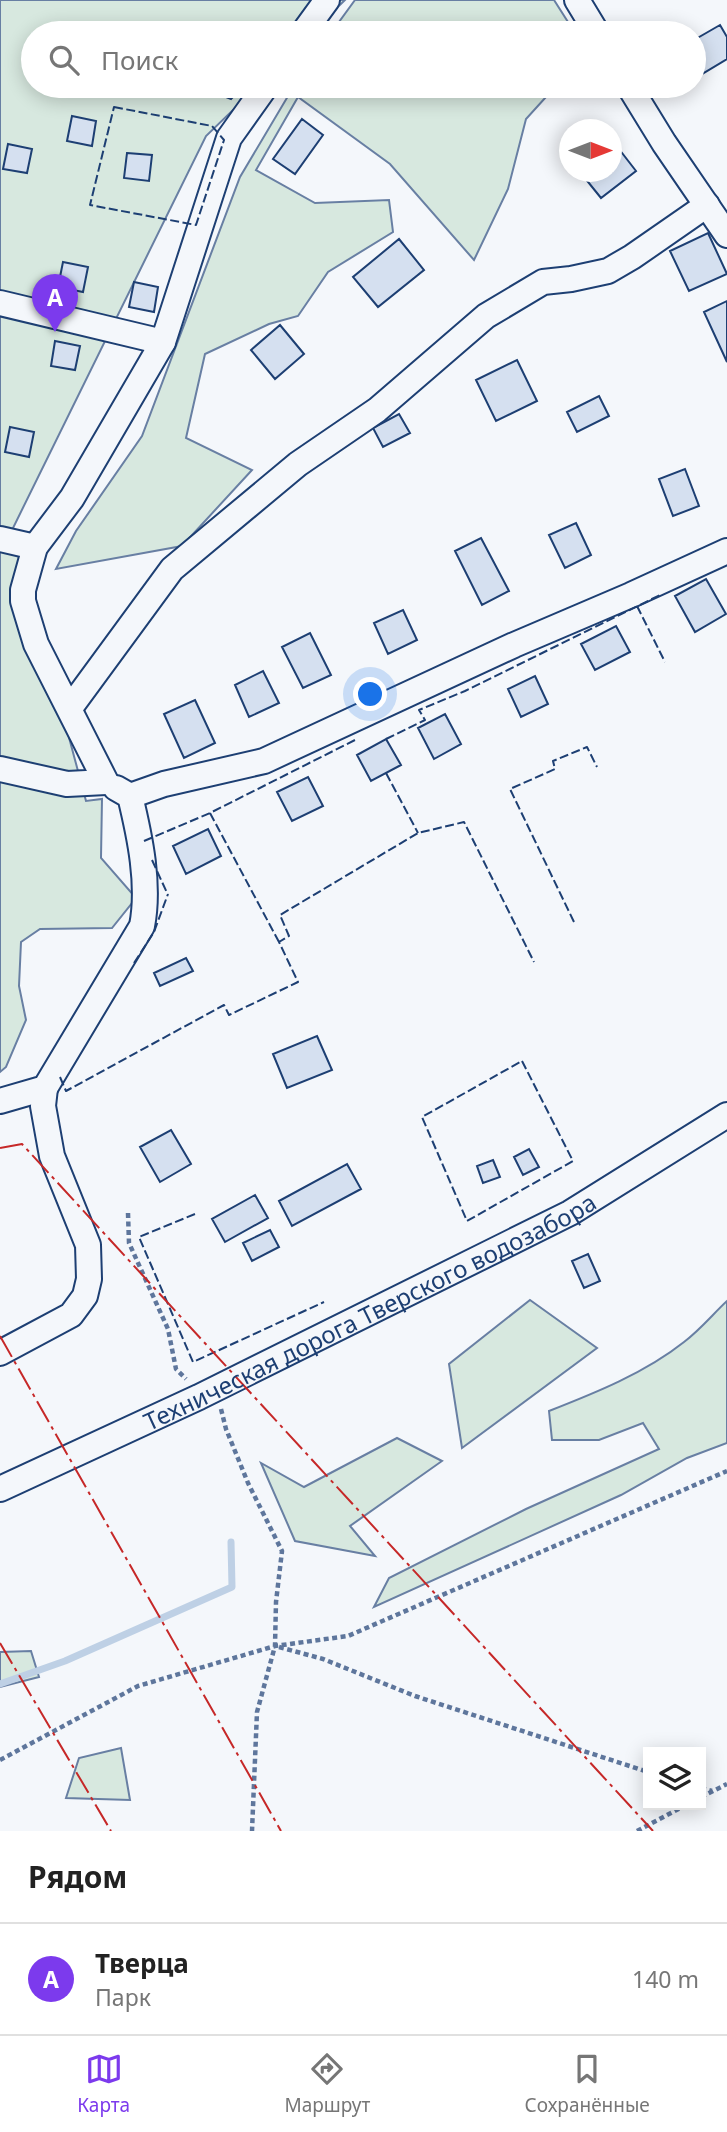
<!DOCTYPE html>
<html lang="ru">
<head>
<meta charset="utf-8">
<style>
	body { margin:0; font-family:"Noto Sans",sans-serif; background:#f6f6f6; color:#222 }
	.controls { position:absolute; right:21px; bottom:21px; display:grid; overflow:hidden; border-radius:0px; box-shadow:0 4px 18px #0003 }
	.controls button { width:63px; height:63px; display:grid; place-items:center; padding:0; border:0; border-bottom:2px solid #e0e0e0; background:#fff; color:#222; font:35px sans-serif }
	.compass { position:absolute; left:559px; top:119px; width:63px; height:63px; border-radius:50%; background:#fff; box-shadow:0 4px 18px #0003; rotate:90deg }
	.you { position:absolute; left:371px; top:695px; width:24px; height:24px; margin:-18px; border:5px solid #fff; border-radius:50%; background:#1a73e8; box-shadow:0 0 0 10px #1a73e833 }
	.badge { display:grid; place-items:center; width:46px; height:46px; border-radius:50%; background:#7c3aed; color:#fff; font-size:23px; font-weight:700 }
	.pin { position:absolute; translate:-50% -58px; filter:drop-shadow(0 2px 4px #0008) }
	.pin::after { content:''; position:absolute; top:37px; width:24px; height:21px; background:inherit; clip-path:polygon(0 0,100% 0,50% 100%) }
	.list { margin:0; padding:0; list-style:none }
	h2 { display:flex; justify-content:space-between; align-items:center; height:91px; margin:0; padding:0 28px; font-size:30px }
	h2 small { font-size:23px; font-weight:400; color:#767676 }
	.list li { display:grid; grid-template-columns:46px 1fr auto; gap:21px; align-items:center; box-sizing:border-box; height:112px; padding:0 28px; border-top:2px solid #e0e0e0 }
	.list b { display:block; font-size:26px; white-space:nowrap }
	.list p { margin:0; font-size:23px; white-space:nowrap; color:#767676 }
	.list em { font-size:23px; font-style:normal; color:#767676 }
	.icon { flex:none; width:38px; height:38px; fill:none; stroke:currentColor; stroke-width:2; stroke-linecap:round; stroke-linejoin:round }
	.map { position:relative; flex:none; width:727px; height:1831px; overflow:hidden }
	.search { position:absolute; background:#fff; box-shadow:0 4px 18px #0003; left:21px; right:21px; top:21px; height:77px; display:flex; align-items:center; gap:18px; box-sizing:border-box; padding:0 24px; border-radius:38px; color:#767676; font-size:26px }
	.sheet { height:203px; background:#fff }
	nav { display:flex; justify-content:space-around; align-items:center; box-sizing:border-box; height:98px; border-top:2px solid #e0e0e0; background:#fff; font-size:19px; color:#767676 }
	nav a { display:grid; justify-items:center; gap:4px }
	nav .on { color:#7c3aed }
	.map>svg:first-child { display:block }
	.green { fill:#d7e8df; stroke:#687fa3; stroke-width:2 }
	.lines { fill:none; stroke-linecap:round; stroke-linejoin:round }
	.stream { stroke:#bed0e5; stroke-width:7 }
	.building { fill:#d5e0f0; stroke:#1d3f73; stroke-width:2 }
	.minor-casing { stroke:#1d3f73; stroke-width:28 }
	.path { stroke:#5e769c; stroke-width:4.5; stroke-dasharray:5 3.5; stroke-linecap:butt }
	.minor { stroke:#f4f7fb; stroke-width:24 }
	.fence { stroke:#1d3f73; stroke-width:2; stroke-dasharray:9 3.5; stroke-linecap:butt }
	.power { stroke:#c62828; stroke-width:2; stroke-dasharray:24 5 3.5 5; stroke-linecap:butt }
	.labels { text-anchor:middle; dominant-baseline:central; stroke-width:5; stroke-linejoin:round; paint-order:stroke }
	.street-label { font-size:24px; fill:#1d3f73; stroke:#f4f7fb }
</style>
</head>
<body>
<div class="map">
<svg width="727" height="1831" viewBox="0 0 727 1831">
	<rect width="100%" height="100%" fill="#f4f7fb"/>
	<path class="green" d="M0 0H345L311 33H33V86H258L206 136 13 528 86 801 102 799 101 858 136 898 112 928 40 929 21 942 19 986 26 1020 6 1067 0 1072Z
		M355 0H554L575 33H331Z
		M294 86H556L526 119 508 189 474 260 390 164 298 97 256 170 315 203 389 200 393 232 328 272 298 316 269 324 205 354 186 438 252 470 182 546 56 569 76 531 142 436 240 177Z
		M530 1300 597 1348 462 1448 449 1364Z
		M727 1301V1443L687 1458 621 1495 374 1607 389 1578 526 1509 659 1449 643 1423 599 1440H552L549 1411C595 1393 645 1373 684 1342 700 1330 713 1314 727 1301Z
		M397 1438 442 1461 350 1526 375 1556 295 1541 261 1463 304 1487Z
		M31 1651 39 1677 0 1687V1652Z
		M121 1748 130 1800 66 1798 79 1758Z"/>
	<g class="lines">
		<path class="stream" d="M0 1684 65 1661 232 1587 231 1542"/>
	</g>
	<path class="building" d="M720 25 727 37V59L702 74 694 60V40Z
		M199 86H243L231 99Z
		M72 116 96 121 92 146 67 141Z
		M302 119 323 135 295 174 273 159Z
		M612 140 636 171 601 198 580 172H612Z
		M8 144 32 149 27 173 3 169Z
		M127 153 152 155 149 181 124 178Z
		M708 233 727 274 689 291 670 251Z
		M399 239 424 270 378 307 353 277Z
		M63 262 88 267 83 292 58 287Z
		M134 282 158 287 154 312 129 307Z
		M727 301V362L704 312Z
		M280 325 304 354 275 379 251 350Z
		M55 341 80 346 75 370 51 366Z
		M517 360 537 401 496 421 476 380Z
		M599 396 609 416 577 432 567 412Z
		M399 414 410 433 383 447 373 428Z
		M10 427 34 432 29 457 5 452Z
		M685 469 699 506 673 516 659 479Z
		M576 523 591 555 565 568 549 535Z
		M481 538 509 591 482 605 455 551Z
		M706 579 726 614 695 632 675 596Z
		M403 610 417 640 388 654 374 623Z
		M616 626 630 652 595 670 581 644Z
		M310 633 331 675 303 688 282 647Z
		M263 671 279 703 249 717 235 685Z
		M535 676 548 704 521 717 508 689Z
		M195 700 215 743 184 758 164 714Z
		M445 714 461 744 434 759 418 728Z
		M386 739 401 765 371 781 357 755Z
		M308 777 323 806 292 821 277 792Z
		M208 829 221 856 186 874 173 846Z
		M186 958 193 971 160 986 154 973Z
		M317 1036 332 1070 287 1088 273 1054Z
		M171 1130 191 1164 160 1182 140 1147Z
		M529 1149 539 1167 523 1175 514 1157Z
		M493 1160 500 1177 483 1183 477 1166Z
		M347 1164 361 1189 292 1226 279 1201Z
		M255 1195 268 1218 225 1242 212 1219Z
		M270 1230 279 1247 252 1261 243 1243Z
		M588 1254 600 1281 584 1288 572 1261Z"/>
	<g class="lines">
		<g class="minor-casing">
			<g id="minor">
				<path d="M577 0 597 33"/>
				<path d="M303 33 327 0"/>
				<path d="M629 86 664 143 727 235"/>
				<path d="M0 303 163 342"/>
				<path d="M0 539 35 547"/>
				<path d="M70 708 172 569 298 464 377 410 486 316 543 282 571 279 608 271 632 257 707 205"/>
				<path d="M0 769 67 784 106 782 36 644 23 601V590L35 547 72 498 163 342 229 138 266 86"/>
				<path d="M130 796 164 784 264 761 514 645 631 595 727 551"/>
				<path d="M0 1101 45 1088 142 926C150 885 140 837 130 796L116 788"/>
				<path d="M0 1353 71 1315 85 1296 89 1279 88 1245 52 1156 43 1106 45 1088"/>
				<path id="s1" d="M0 1489 199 1397 570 1213 727 1115"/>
			</g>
		</g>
		<path class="path" d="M128 1213 129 1243 168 1329 176 1369 186 1379
			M221 1409 226 1429 248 1483 282 1551 276 1602 275 1646 257 1712 252 1831
			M279 1647 323 1659 415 1696 648 1772
			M0 1760 138 1686 275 1646 348 1636 727 1471
			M701 1788 712 1791
			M701 1797 727 1784
			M637 1831 686 1805"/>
		<use href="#minor" class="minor"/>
		<path class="fence" d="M114 107 212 126 224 140 196 225 90 205Z
			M637 606 665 662
			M386 739 425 720 419 710 465 691 660 595
			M386 773 418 833
			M210 813 279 942
			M144 841 210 813 355 740
			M152 860 168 895
			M574 922 510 789 555 769 553 761 587 747 597 767
			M134 963 154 932 168 894
			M522 1061 573 1161 467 1221 422 1117Z
			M60 1077 66 1091 224 1005 229 1015 298 982 279 942 289 936 280 915 418 833 464 822 534 962
			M195 1214 139 1237 193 1362 324 1302"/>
		<path class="power" d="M0 1148 22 1144 653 1831
			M0 1336 281 1831
			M0 1643 111 1831"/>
	</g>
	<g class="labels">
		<g class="street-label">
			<text stroke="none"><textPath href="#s1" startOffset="410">Техническая дорога Тверского водозабора</textPath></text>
		</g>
	</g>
</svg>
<div class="controls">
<button><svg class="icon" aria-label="layers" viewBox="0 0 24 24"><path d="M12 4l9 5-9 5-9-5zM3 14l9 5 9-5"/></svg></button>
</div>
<svg class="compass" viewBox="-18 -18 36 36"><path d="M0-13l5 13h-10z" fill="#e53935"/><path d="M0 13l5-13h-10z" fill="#767676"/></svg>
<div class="you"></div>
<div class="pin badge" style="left:55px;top:332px">A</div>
<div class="search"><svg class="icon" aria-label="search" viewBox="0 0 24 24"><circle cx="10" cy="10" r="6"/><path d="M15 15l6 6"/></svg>Поиск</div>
</div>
<section class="sheet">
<h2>Рядом<small></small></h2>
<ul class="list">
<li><span class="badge">A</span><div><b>Тверца</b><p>Парк</p></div><em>140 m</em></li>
</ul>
</section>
<nav>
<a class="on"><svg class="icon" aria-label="map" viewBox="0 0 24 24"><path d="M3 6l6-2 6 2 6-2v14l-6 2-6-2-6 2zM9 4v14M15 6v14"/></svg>Карта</a>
<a><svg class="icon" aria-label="directions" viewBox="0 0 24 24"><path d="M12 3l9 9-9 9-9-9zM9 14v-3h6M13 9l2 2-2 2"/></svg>Маршрут</a>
<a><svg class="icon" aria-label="saved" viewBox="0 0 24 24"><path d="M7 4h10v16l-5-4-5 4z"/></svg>Сохранённые</a>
</nav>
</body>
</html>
